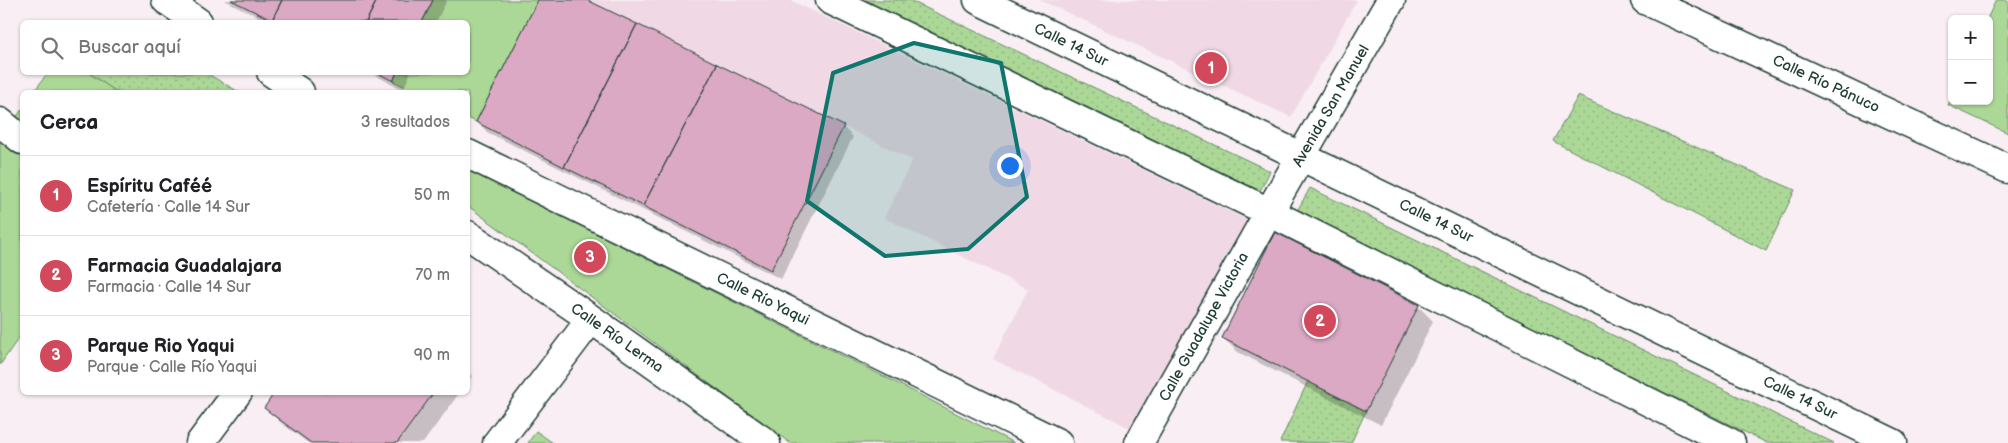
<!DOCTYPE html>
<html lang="es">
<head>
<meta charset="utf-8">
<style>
	body { margin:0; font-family:"Balsamiq Sans",sans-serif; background:#f2f2f2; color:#202124 }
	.controls { position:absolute; right:15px; top:15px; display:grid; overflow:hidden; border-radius:8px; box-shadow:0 1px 4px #0004 }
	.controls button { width:45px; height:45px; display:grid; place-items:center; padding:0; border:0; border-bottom:1px solid #e0e0e0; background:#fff; color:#202124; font:25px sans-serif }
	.you { position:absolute; left:1009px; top:165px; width:18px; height:18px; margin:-12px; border:4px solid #fff; border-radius:50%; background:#1a73e8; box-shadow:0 0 0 8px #1a73e833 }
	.badge { display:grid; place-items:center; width:32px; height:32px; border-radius:50%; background:#d1495b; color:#fff; font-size:16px; font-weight:700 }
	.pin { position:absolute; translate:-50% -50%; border:2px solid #fff; box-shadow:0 1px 5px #0006 }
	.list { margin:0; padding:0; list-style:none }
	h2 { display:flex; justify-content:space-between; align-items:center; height:65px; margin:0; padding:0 20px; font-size:21px }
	h2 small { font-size:16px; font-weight:400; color:#757577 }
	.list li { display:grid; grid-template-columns:32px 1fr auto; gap:15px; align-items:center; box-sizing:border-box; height:80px; padding:0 20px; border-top:1px solid #e0e0e0 }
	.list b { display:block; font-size:19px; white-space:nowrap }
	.list p { margin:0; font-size:16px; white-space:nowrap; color:#757577 }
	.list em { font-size:16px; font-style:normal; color:#757577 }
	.icon { flex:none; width:28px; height:28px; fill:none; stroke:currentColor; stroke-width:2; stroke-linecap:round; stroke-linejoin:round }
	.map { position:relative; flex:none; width:2008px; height:443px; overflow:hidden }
	.search { position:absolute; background:#fff; box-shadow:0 1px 4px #0004; left:20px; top:20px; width:450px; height:55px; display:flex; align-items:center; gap:12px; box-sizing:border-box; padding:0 18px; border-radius:8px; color:#757577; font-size:19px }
	.panel { position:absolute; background:#fff; box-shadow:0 1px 4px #0004; left:20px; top:90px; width:450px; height:305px; border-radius:8px }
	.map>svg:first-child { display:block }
	.built { fill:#f0d9e5 }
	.park { fill:#acd897; stroke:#668a66 }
	.garden { fill:url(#garden-dots); stroke:#668a66 }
	.shadow { fill:#0003 }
	.building { fill:#dca9c5; stroke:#1f3d34 }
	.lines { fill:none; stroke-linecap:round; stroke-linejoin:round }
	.street-casing { stroke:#1f3d34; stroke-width:31 }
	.secondary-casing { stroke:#1f3d34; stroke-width:31 }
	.street { stroke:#fff; stroke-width:28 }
	.secondary { stroke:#fff; stroke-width:28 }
	.marked { fill:#0f766e; fill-opacity:0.2; stroke:#0f766e; stroke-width:4; stroke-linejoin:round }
	.labels { text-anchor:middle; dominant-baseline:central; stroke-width:5; stroke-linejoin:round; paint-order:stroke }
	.street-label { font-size:15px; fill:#1f3d34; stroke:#fff }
</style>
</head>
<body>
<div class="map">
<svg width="2008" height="443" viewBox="0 0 2008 443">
	<defs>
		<pattern id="garden-dots" width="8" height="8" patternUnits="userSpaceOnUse" patternTransform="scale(1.25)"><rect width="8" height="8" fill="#acd897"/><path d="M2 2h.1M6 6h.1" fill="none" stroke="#94ba83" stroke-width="1.8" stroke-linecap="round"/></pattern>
	</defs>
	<rect width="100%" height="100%" fill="#f8eef3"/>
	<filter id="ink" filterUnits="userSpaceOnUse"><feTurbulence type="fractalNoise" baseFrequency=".02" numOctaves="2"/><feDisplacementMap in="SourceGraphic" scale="10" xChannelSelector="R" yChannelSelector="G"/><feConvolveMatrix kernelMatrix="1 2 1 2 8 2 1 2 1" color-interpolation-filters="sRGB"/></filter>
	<g filter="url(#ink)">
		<path class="built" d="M587 0H790L1248 220 1144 435 993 359 1028 289 884 218 912 160Z
			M1040 0H1357L1291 117Z"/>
		<path class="park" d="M433 0H538L476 122 468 118V92H416L393 81 397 73 468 72V22H422Z
			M1996 0H2008V133L1948 105 1952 97V101H1989V19H1987Z
			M48 72 89 73 117 92H34Z
			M22 109V333L0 365V142Z
			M468 170 891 380 1014 443H790L468 206Z
			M536 431 553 443H528Z"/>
		<path class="garden" d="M865 0H909L1270 171 1260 191Z
			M89 73H206L239 92H117Z
			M1578 96 1795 190 1766 251 1553 141Z
			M1310 188 1370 217 1834 443H1767L1297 211Z
			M1308 381 1366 411 1351 443 1280 442Z"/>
		<path class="shadow" d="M224 0H447L436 22H269Z
			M539 0H583L843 127 853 137 781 279 487 132 478 122Z
			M369 72H411L403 90Z
			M1418 306 1433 321 1381 425 1238 352 1223 338Z
			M468 372 472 376 468 382Z
			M276 392H460L423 443H308L280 422 265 408Z"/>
		<path class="building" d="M231 0H282L272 20Z
			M282 0H377L366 22H276L272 20Z
			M377 0H433L422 22H366Z
			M538 0H587L637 24 564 167 476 122Z
			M637 24 717 64 643 206 564 167Z
			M717 64 844 126 771 270 643 206Z
			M376 72H397L393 81Z
			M1275 232 1419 305 1366 411 1222 338Z
			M275 392H434L397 443H311L264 408Z"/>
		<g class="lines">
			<g class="street-casing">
				<path id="street" d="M166 0 198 22
					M1645 0 2008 169
					M271 72 300 92
					M0 122 22 140
					M468 154 1058 443
					M468 235 591 319 766 443
					M200 443 238 392
					M497 443 591 319
					M1139 443 1269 212 1391 0"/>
			</g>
			<g class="secondary-casing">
				<path id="secondary" d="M830 0 1269 212 1731 443
					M978 0 1893 443"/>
			</g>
			<use href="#street" class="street"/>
			<use href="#secondary" class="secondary"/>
		</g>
	</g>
	<path class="marked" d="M914 43 1001 63 1027 197 968 249 885 256 807 201 833 73Z"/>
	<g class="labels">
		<g class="street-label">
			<text transform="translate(1071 45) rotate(26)">Calle 14 Sur</text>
			<text transform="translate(1826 84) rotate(25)">Calle Río Pánuco</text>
			<text transform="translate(1331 106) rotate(-60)">Avenida San Manuel</text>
			<text transform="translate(1436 221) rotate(26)">Calle 14 Sur</text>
			<text transform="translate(763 299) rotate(26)">Calle Río Yaqui</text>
			<text transform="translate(1204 327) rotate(-61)">Calle Guadalupe Victoria</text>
			<text transform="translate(617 338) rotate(35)">Calle Río Lerma</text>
			<text transform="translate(1800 398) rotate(26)">Calle 14 Sur</text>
		</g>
	</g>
</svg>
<div class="controls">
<button>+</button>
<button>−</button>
</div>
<div class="you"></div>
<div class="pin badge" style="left:1211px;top:68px">1</div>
<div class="pin badge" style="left:1320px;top:321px">2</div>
<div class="pin badge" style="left:590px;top:257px">3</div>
<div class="search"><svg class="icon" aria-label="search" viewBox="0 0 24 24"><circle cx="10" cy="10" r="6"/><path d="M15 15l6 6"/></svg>Buscar aquí</div>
<section class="panel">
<h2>Cerca<small>3 resultados</small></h2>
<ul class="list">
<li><span class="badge">1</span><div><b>Espíritu Caféé</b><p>Cafetería · Calle 14 Sur</p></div><em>50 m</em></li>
<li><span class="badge">2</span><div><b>Farmacia Guadalajara</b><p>Farmacia · Calle 14 Sur</p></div><em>70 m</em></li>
<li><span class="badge">3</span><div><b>Parque Rio Yaqui</b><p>Parque · Calle Río Yaqui</p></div><em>90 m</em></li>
</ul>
</section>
</div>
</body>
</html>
